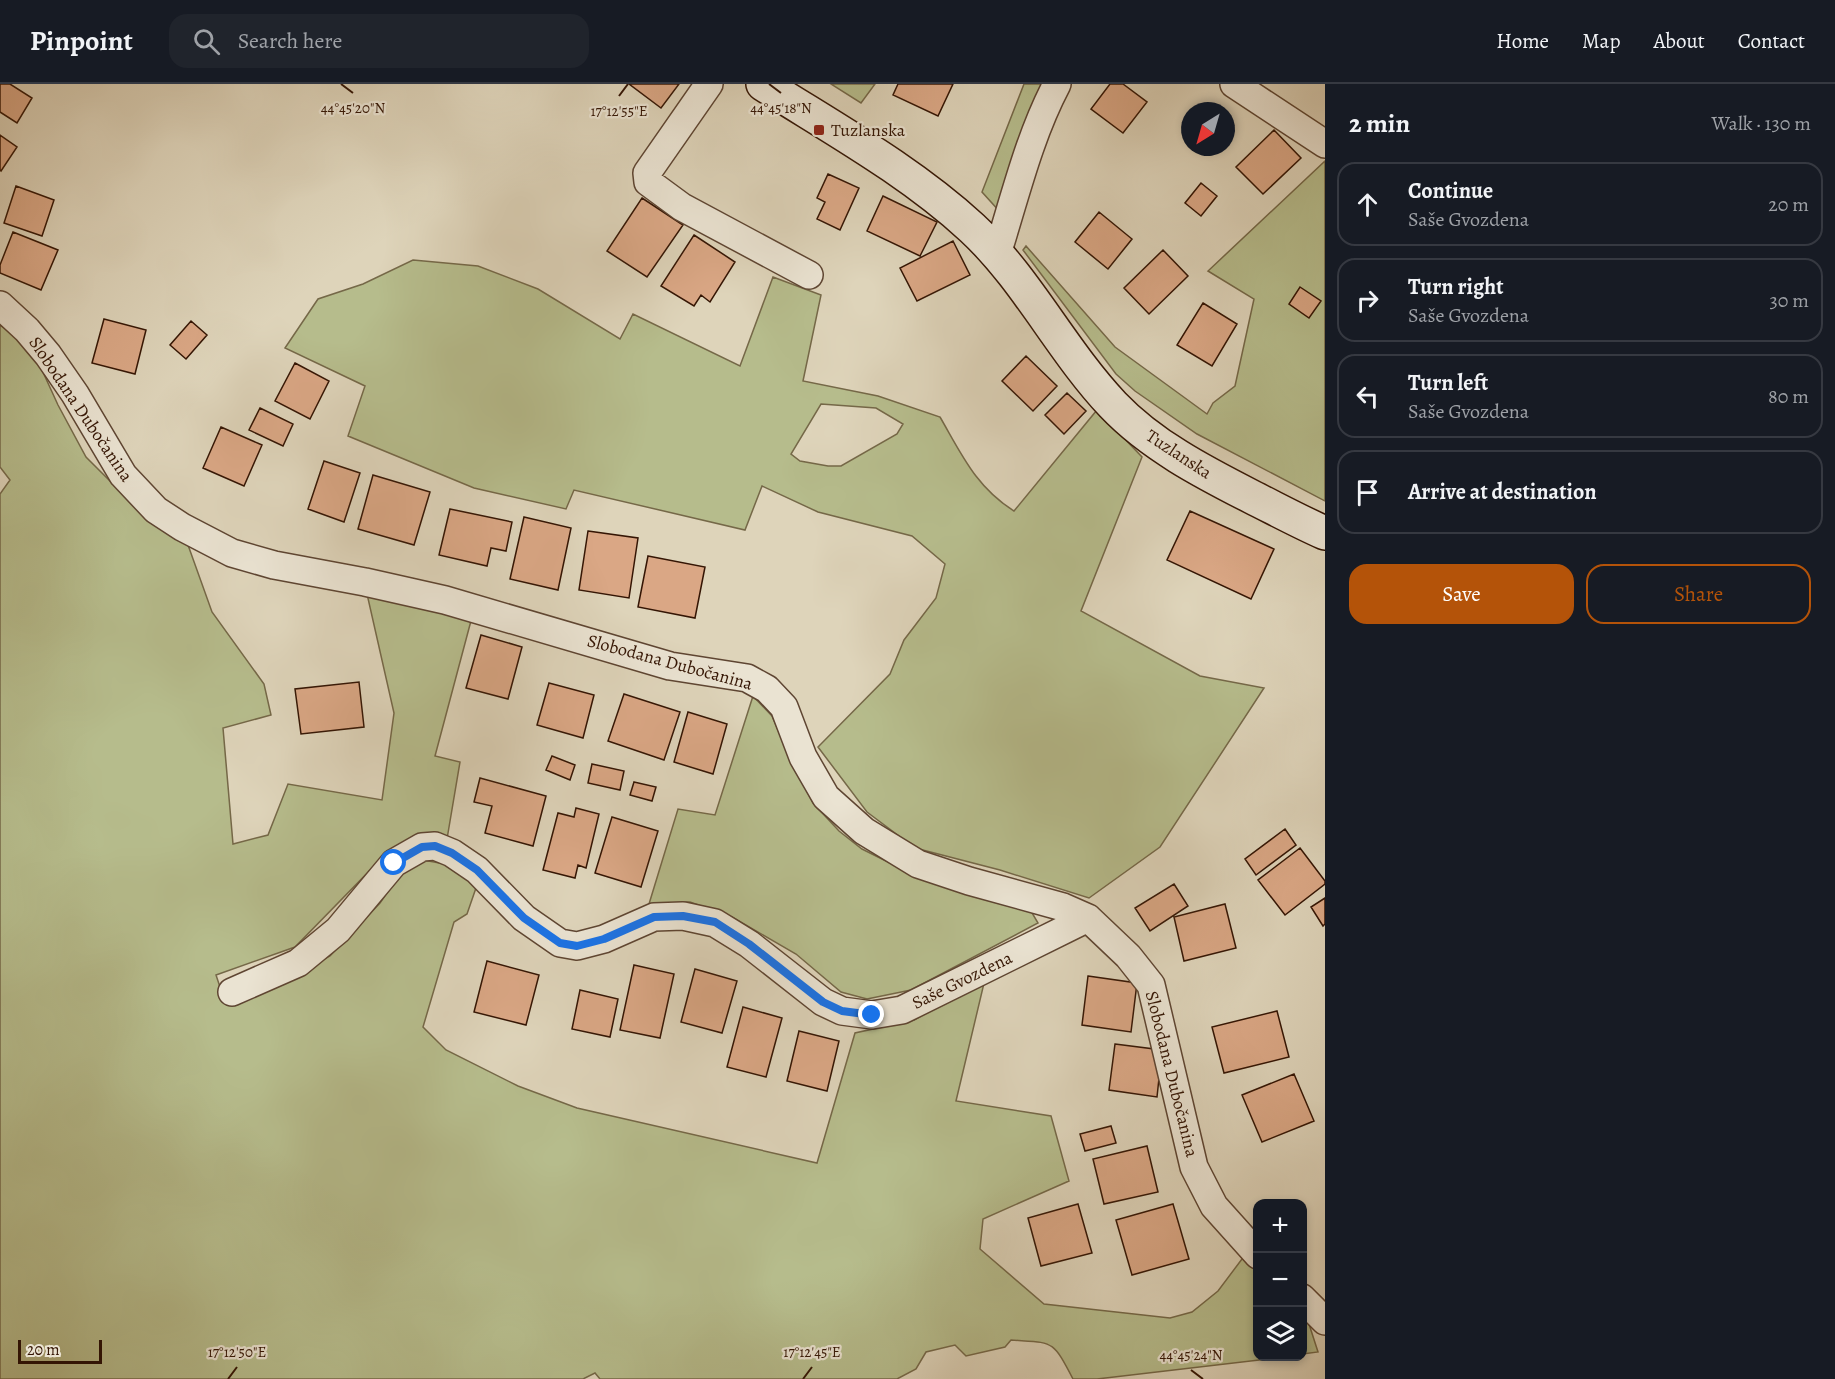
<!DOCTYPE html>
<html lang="en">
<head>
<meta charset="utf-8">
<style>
	body { margin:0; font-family:Alegreya,serif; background:#20242c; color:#f1f3f6 }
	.controls { position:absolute; right:18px; bottom:18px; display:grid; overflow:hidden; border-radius:12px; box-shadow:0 3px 9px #0003 }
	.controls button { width:54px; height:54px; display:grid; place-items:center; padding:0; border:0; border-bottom:2px solid #363941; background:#171b24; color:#f1f3f6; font:30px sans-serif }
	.compass { position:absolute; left:1181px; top:18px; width:54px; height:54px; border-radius:50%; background:#171b24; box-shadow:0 3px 9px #0003; rotate:217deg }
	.scale { position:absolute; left:18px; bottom:15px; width:84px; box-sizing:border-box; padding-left:6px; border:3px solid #341504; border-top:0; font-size:16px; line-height:21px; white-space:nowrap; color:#341504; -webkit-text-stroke:4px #eae3d2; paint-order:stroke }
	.stop { position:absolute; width:18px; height:18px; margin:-14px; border:4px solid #1a73e8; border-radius:50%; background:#fff }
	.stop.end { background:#1a73e8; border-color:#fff; box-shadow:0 2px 6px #0008 }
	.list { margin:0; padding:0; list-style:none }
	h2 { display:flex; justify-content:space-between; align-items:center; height:78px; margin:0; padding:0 24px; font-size:26px }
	h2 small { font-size:20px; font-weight:400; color:#9ea1a6 }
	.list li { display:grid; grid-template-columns:39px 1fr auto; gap:18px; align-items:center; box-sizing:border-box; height:84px; margin:0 12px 12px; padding:0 12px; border:2px solid #363941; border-radius:18px }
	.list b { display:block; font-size:22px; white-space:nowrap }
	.list p { margin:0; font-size:20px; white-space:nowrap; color:#9ea1a6 }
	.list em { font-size:20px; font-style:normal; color:#9ea1a6 }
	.actions { display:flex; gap:12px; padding:18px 24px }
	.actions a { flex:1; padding:14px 0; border:2px solid #b45309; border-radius:18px; text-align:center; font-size:21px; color:#b45309 }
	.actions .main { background:#b45309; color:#fff }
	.icon { flex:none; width:33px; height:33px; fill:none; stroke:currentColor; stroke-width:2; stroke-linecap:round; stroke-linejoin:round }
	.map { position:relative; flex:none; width:1325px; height:1295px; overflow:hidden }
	header { display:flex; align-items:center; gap:36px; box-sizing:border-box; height:84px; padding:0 30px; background:#171b24; border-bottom:2px solid #363941 }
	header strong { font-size:28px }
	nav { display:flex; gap:33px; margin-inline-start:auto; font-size:21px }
	.search { width:420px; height:54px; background:#20242c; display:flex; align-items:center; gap:15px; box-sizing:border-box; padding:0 21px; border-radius:18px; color:#9ea1a6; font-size:22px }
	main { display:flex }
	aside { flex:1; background:#171b24 }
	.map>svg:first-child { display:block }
	.green { fill:#b6bc8c; stroke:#756848; stroke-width:1.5; fill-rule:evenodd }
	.building { fill:#daa785; stroke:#341504; stroke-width:1.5 }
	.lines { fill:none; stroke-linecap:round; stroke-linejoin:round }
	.street-casing { stroke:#5e4532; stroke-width:30 }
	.secondary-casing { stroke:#341504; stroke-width:36 }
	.street { stroke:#eae3d2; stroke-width:27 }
	.secondary { stroke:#eae3d2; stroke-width:33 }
	.route { stroke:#1a73e8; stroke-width:8 }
	.ticks { fill:none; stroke:#341504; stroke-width:2 }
	.poi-dot { fill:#8f2418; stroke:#eae3d2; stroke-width:2 }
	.labels { text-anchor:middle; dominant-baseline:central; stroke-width:4.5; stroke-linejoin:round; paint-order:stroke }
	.poi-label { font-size:18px; fill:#341504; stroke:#eae3d2; text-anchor:start }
	.street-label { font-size:18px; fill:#341504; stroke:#eae3d2 }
	.ticks-label { font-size:15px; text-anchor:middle; fill:#341504; stroke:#eae3d2; stroke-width:4.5; stroke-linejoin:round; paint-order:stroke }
</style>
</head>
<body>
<header>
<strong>Pinpoint</strong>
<div class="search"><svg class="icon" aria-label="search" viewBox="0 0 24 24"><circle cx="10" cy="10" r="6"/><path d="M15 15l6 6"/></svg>Search here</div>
<nav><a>Home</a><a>Map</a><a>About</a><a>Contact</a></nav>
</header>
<main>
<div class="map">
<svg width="1325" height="1295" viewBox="0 0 1325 1295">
	<rect width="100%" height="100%" fill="#ded4ba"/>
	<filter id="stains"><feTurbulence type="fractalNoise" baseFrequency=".00333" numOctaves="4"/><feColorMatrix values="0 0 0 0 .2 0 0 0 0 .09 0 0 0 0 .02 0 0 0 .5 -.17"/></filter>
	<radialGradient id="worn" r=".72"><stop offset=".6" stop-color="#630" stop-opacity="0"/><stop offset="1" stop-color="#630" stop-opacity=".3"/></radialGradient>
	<path class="green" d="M831 0H875L861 19Z
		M1024 0H1042L1001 129 982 108Z
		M1325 77V417L1197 350 1135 307 1116 290 1023 166 1026 162 1115 263 1207 330 1213 319 1235 302 1254 215 1208 187Z
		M413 176 478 182 538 205 620 255 633 230 740 282 773 193 821 211 803 297 878 312 940 333C962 371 976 403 1014 427L1097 326 1142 373 1081 527 1200 592 1264 604 1160 763 1089 814 1000 786 915 764 867 728 818 663 890 590 904 556 936 514 945 480 912 452 818 428 762 402 745 446 574 406 566 425 474 404 348 352 365 302 285 264 318 215 363 200ZM821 320 876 324 903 340 897 350 841 382H828L800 377 791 370Z
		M0 241 31 262 58 321 86 373 124 411 188 461 212 528 264 600 271 631 223 644 233 760 268 751 288 700 382 716 394 629 367 510 472 533 435 672 460 678 447 755 383 773 295 863 216 891 225 918 258 910 330 872 380 819 398 793 423 776 445 780 477 801 467 830 454 838 423 943 446 966 518 1002 577 1024 817 1079 855 949 914 936 985 895 956 1017 1051 1032 1069 1097 983 1135 980 1165 1044 1220 1170 1234 1192 1228 1218 1207 1245 1171 1257 1184 1258 1272 1284 1273 1097 1295H1073C1052 1255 1054 1259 1011 1256L1005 1263 966 1272 955 1261 926 1268 916 1285 897 1295H600L595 1289 583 1295H0V410L10 396 0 383Z
		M753 612 772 632 788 669 813 719 839 747 862 765 890 779 1031 827 1038 839 911 906 867 915 841 908 796 870 732 833 690 818 649 820 678 725 715 731Z
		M1302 1232 1308 1237 1318 1268 1303 1270Z"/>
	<path class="building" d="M0 0H10L32 14 17 39 0 28Z
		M629 0H679L661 24Z
		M898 0H953L938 32 893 11Z
		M1110 0H1123L1147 18 1123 49 1091 25Z
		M1274 46 1301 74 1263 110 1236 83Z
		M0 51 17 63 1 87 0 86Z
		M828 90 859 104 840 146 817 135 825 118 817 114Z
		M1201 99 1217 112 1201 132 1185 119Z
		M16 102 54 116 42 152 4 139Z
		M883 112 937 138 920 172 867 147Z
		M642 114 683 141 647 193 607 167Z
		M1099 128 1132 155 1108 185 1075 158Z
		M13 148 58 166 41 206 0 189V181Z
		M694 151 735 178 710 218 701 211 694 222 661 202Z
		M953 157 970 191 917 217 900 184Z
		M1163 166 1188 192 1149 230 1124 204Z
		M1300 203 1321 217 1309 234 1289 220Z
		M1203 219 1237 240 1212 282 1177 261Z
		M104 235 146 246 135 290 92 279Z
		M191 237 207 251 186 275 170 261Z
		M1026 272 1057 302 1033 327 1002 297Z
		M295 279 329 297 310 335 275 317Z
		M1067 309 1086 327 1064 350 1045 331Z
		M260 324 293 340 283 362 249 346Z
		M221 343 262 361 244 402 203 384Z
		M324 377 360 389 344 438 308 425Z
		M373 391 430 408 414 461 358 445Z
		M450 425 512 438 506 467 491 464 487 482 439 471Z
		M1190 427 1274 465 1251 515 1167 476Z
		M524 433 571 444 558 506 510 495Z
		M588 447 638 454 629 514 579 506Z
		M648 472 705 483 695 534 638 523Z
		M481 551 522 563 508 615 466 604Z
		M359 598 364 643 301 650 295 605Z
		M549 599 594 611 583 654 537 641Z
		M624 610 680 628 664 676 608 657Z
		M688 628 727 640 713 690 674 678Z
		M552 672 575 681 570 696 546 686Z
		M592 680 624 687 620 706 588 699Z
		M480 694 546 712 533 762 485 749 492 722 474 718Z
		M634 698 656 703 652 717 630 711Z
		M576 724 599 730 586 784 578 781 575 794 543 786 558 729 574 733Z
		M612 733 658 747 641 803 595 789Z
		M1285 745 1296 761 1256 791 1245 775Z
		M1300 764 1325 797V800L1285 831 1258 796Z
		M1174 800 1188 822 1150 847 1135 824Z
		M1325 814V840L1323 842 1311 823Z
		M1225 820 1236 864 1184 877 1174 833Z
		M487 877 539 891 526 941 474 928Z
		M634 881 674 890 660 954 620 946Z
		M695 885 737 897 722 949 681 938Z
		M1088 892 1137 899 1131 948 1082 941Z
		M580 906 618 915 610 953 572 945Z
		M743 923 782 934 766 993 727 983Z
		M1277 927 1289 973 1224 989 1212 943Z
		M799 947 839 957 827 1007 787 997Z
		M1115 960 1162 966 1157 1013 1109 1006Z
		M1294 990 1314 1037 1262 1058 1242 1011Z
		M1111 1042 1116 1059 1085 1067 1080 1050Z
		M1147 1062 1158 1108 1104 1120 1093 1075Z
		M1078 1120 1092 1169 1041 1182 1028 1134Z
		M1173 1120 1189 1175 1132 1191 1116 1136Z"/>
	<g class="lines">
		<g class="street-casing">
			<path id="street" d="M709 0 647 89 648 98 682 123 809 191
				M1234 0 1325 60
				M997 170C1015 113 1029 53 1057 0
				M0 221 27 246 48 271 75 310 123 391 156 426 182 443 232 469 274 481 365 498 445 516 670 582 747 594 767 605 784 623 803 673 826 713 864 747 918 780 969 797 1063 823 1088 834 1128 872 1151 901 1194 1083 1214 1122 1258 1171
				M232 908 298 879 338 846 394 779 422 763 435 762 452 769 477 786 524 834 560 859 577 862 604 855 654 833 683 832 715 839 749 860 823 918 842 927 872 931 902 926 1088 834
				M1302 1214 1325 1237"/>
		</g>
		<g class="secondary-casing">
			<path id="secondary" d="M763 0C834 45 910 87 972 144 1027 195 1061 266 1113 321 1151 361 1203 388 1252 413 1276 425 1300 438 1325 449"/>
		</g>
		<use href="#street" class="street"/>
		<use href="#secondary" class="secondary"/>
	</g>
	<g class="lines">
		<path class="route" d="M394 779 422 763 435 762 452 769 477 786 524 834 560 859 577 862 604 855 654 833 683 832 715 838 749 860 823 918 842 927 872 931"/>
	</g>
	<path class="ticks" d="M341 0 353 9M769 0 781 9M619 12 628 0M1191 1286 1203 1295M228 1295 237 1283M803 1295 812 1283"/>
	<rect class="poi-dot" x="813" y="40" width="12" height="12" rx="3"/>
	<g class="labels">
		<g class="poi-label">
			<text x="831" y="46">Tuzlanska</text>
		</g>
		<g class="street-label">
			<text transform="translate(81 325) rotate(56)">Slobodana Dubočanina</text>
			<text transform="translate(1179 370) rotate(33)">Tuzlanska</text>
			<text transform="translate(670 578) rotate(15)">Slobodana Dubočanina</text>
			<text transform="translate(962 896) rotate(-26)">Saše Gvozdena</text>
			<text transform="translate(1172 990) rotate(76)">Slobodana Dubočanina</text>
		</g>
	</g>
	<g class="ticks-label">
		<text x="353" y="29">44°45'20"N</text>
		<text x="781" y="29">44°45'18"N</text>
		<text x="619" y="32">17°12'55"E</text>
		<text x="237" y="1273">17°12'50"E</text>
		<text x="812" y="1273">17°12'45"E</text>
		<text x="1191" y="1276">44°45'24"N</text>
	</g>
	<rect width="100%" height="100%" filter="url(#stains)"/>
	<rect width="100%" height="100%" fill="url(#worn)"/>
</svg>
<div class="controls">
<button>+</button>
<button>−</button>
<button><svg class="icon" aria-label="layers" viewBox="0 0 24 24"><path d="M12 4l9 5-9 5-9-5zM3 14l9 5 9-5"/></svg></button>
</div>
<svg class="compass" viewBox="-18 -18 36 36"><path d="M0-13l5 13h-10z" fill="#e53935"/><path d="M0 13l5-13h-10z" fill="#9ea1a6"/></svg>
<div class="scale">20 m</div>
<div class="stop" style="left:394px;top:779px"></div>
<div class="stop end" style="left:872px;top:931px"></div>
</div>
<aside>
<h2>2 min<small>Walk · 130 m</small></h2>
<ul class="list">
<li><svg class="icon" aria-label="ahead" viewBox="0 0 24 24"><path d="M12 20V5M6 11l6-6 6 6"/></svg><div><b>Continue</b><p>Saše Gvozdena</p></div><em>20 m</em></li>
<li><svg class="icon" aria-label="right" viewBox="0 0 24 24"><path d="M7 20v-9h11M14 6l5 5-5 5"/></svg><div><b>Turn right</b><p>Saše Gvozdena</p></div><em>30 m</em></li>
<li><svg class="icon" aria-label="left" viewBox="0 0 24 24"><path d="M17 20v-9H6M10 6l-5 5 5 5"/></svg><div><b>Turn left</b><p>Saše Gvozdena</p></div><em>80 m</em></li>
<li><svg class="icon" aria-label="arrive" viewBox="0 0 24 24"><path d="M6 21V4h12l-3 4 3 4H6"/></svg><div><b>Arrive at destination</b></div></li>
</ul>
<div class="actions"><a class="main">Save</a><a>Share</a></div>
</aside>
</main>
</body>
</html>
